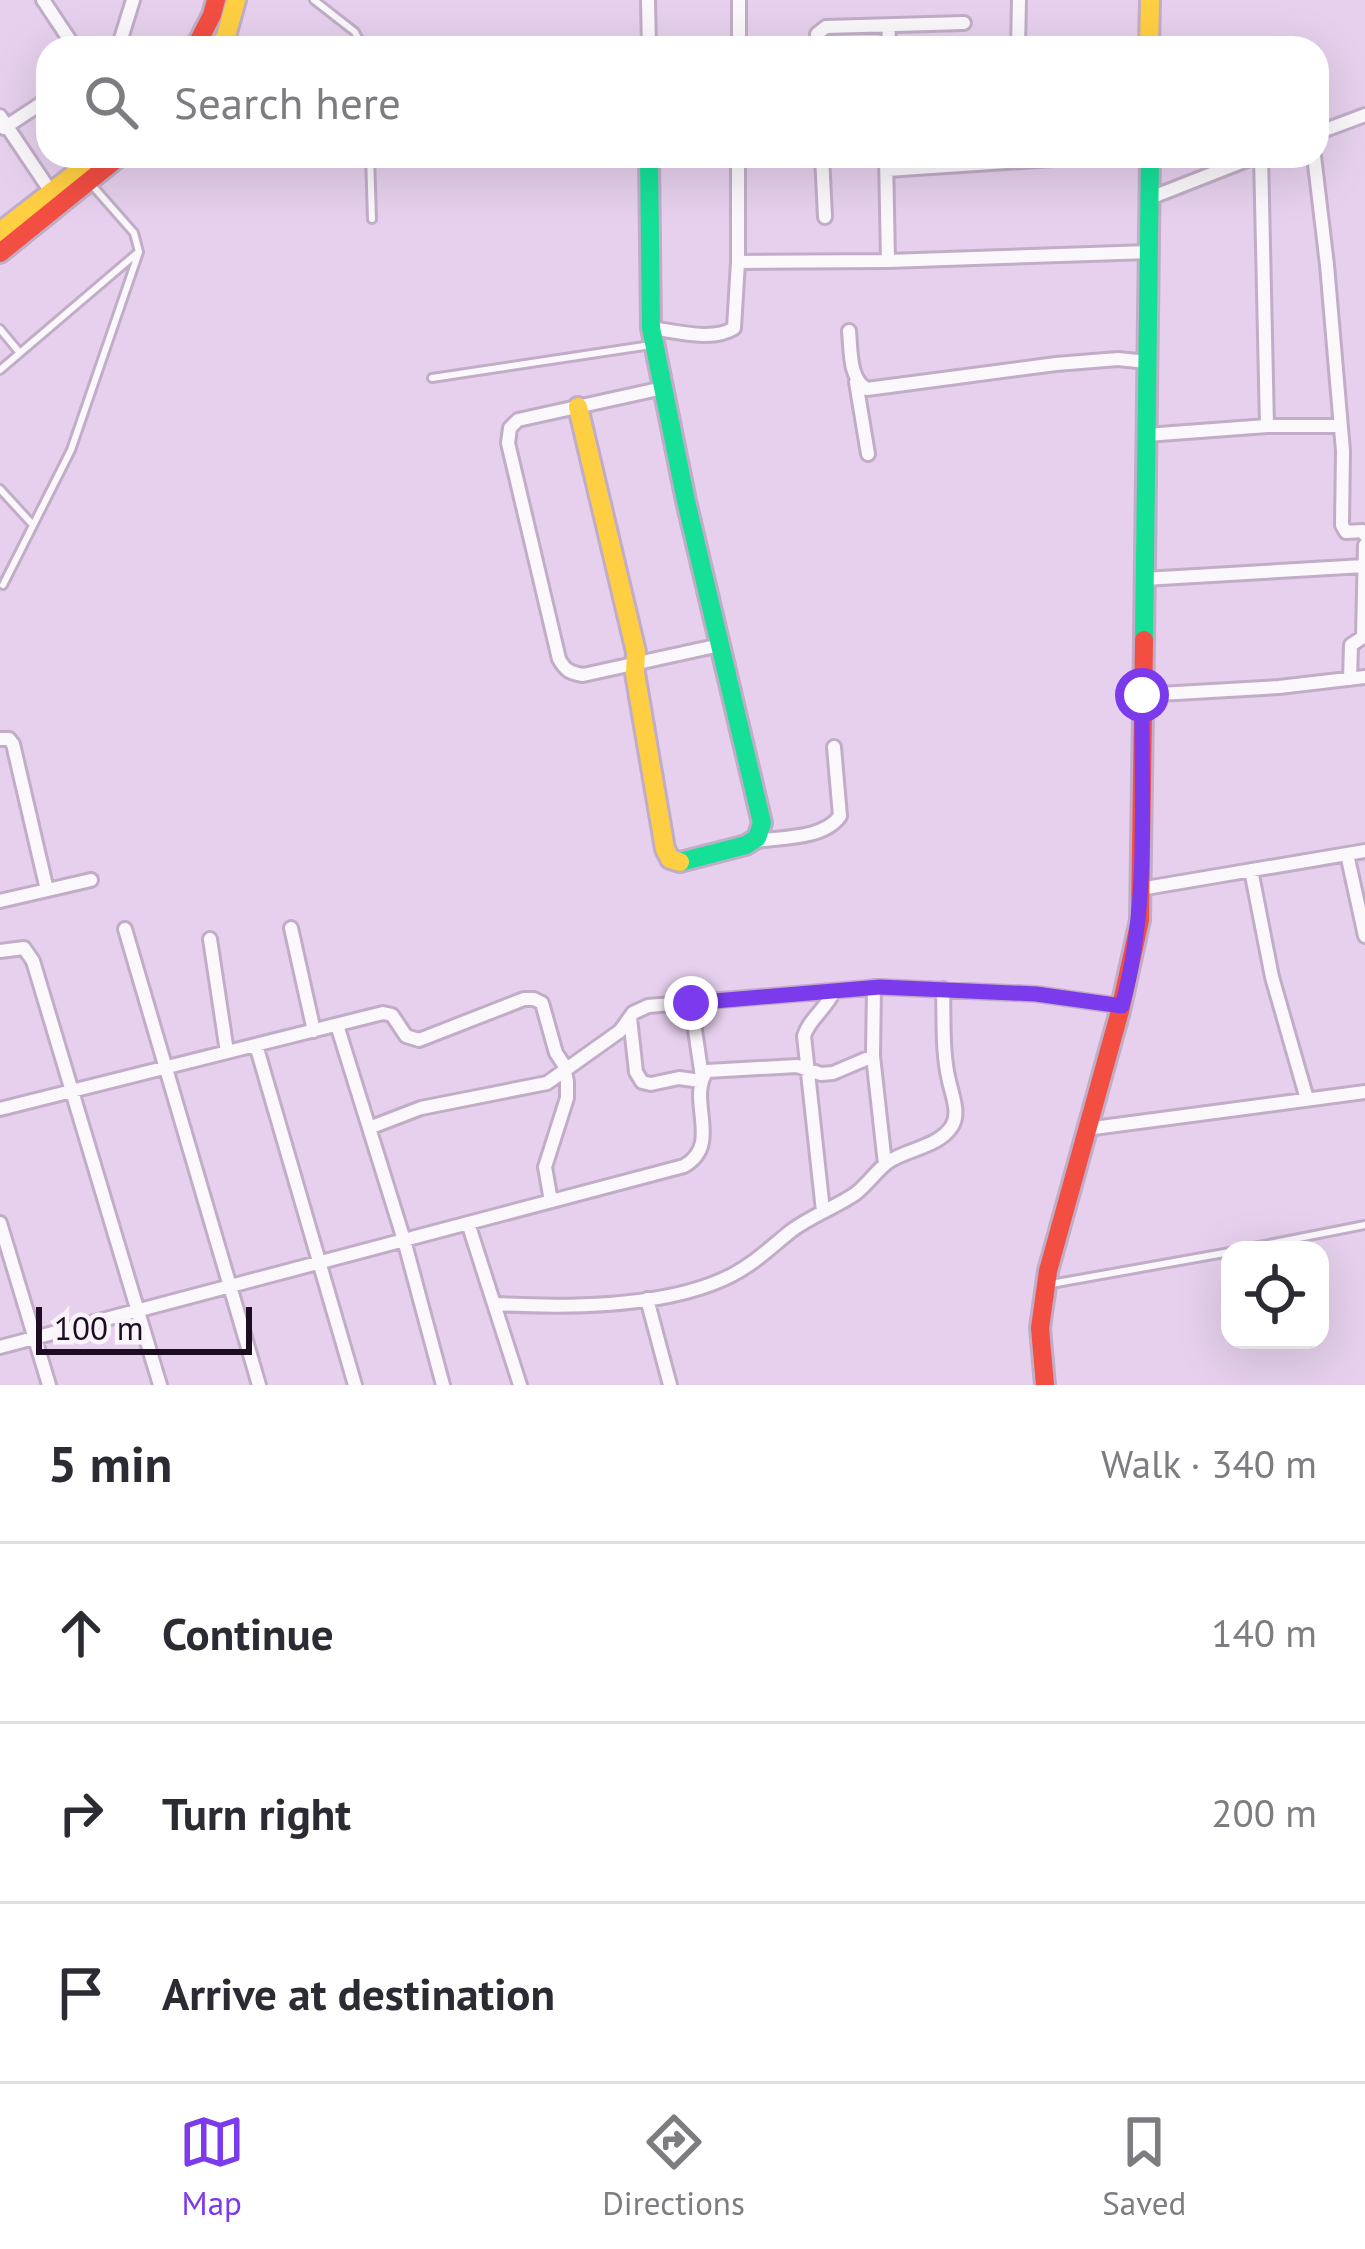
<!DOCTYPE html>
<html lang="en">
<head>
<meta charset="utf-8">
<style>
	body { margin:0; font-family:"PT Sans",sans-serif; background:#f7f7f7; color:#2b2b33 }
	.controls { position:absolute; right:36px; bottom:36px; display:grid; overflow:hidden; border-radius:24px; box-shadow:0 12px 48px #0002 }
	.controls button { width:108px; height:108px; display:grid; place-items:center; padding:0; border:0; border-bottom:3px solid #e1e1e2; background:#fff; color:#2b2b33; font:60px sans-serif }
	.scale { position:absolute; left:36px; bottom:30px; width:216px; box-sizing:border-box; padding-left:12px; border:6px solid #1e0c23; border-top:0; font-size:33px; line-height:42px; white-space:nowrap; color:#1e0c23; -webkit-text-stroke:9px #f9f4fa; paint-order:stroke }
	.stop { position:absolute; width:36px; height:36px; margin:-27px; border:9px solid #7c3aed; border-radius:50%; background:#fff }
	.stop.end { background:#7c3aed; border-color:#fff; box-shadow:0 3px 12px #0008 }
	.list { margin:0; padding:0; list-style:none }
	h2 { display:flex; justify-content:space-between; align-items:center; height:156px; margin:0; padding:0 48px; font-size:51px }
	h2 small { font-size:39px; font-weight:400; color:#7c7c81 }
	.list li { display:grid; grid-template-columns:78px 1fr auto; gap:36px; align-items:center; box-sizing:border-box; height:180px; padding:0 48px; border-top:3px solid #e1e1e2 }
	.list b { display:block; font-size:45px; white-space:nowrap }
	.list em { font-size:39px; font-style:normal; color:#7c7c81 }
	.icon { flex:none; width:66px; height:66px; fill:none; stroke:currentColor; stroke-width:2; stroke-linecap:round; stroke-linejoin:round }
	.map { position:relative; flex:none; width:1365px; height:1385px; overflow:hidden }
	.search { position:absolute; background:#fff; box-shadow:0 12px 48px #0002; left:36px; right:36px; top:36px; height:132px; display:flex; align-items:center; gap:30px; box-sizing:border-box; padding:0 42px; border-radius:36px; color:#7c7c81; font-size:45px }
	.sheet { height:696px; background:#fff }
	nav { display:flex; justify-content:space-around; align-items:center; box-sizing:border-box; height:168px; border-top:3px solid #e1e1e2; background:#fff; font-size:33px; color:#7c7c81 }
	nav a { display:grid; justify-items:center; gap:6px }
	nav .on { color:#7c3aed }
	.map>svg:first-child { display:block }
	.lines { fill:none; stroke-linecap:round; stroke-linejoin:round }
	.lane-casing { stroke:#c1adc7; stroke-width:12 }
	.street-casing { stroke:#c1adc7; stroke-width:18 }
	.fast-casing { stroke:#c1adc7; stroke-width:24 }
	.slow-casing { stroke:#c1adc7; stroke-width:24 }
	.jam-casing { stroke:#c1adc7; stroke-width:24 }
	.lane { stroke:#fbf8fc; stroke-width:6 }
	.street { stroke:#fbf8fc; stroke-width:12 }
	.fast { stroke:#16e098; stroke-width:18 }
	.slow { stroke:#ffcf43; stroke-width:18 }
	.jam { stroke:#f24e42; stroke-width:18 }
	.route { stroke:#7c3aed; stroke-width:15 }
</style>
</head>
<body>
<div class="map">
<svg width="1365" height="1385" viewBox="0 0 1365 1385">
	<rect width="100%" height="100%" fill="#e6d0ed"/>
	<g class="lines">
		<g class="lane-casing">
			<path id="lane" d="M314 0 355 32 363 48
				M370 156 372 219
				M0 329 20 353
				M0 370 136 254
				M432 378 651 345
				M0 489 33 525
				M3 585 71 450 139 252 134 233 91 184
				M1238 1250 1365 1225
				M1051 1284 1230 1252"/>
		</g>
		<g class="street-casing">
			<path id="street" d="M43 0 75 48
				M648 0 649 48
				M114 48 120 42 133 0
				M739 48V0
				M817 48V34L826 27 964 23
				M888 48 889 26
				M1018 48 1019 0
				M0 116 51 192
				M4 128 48 99
				M1317 133 1365 115
				M822 156 825 217
				M886 156 888 261
				M1261 156 1267 426
				M1314 156 1327 265 1343 451 1342 525 1346 532 1362 531 1365 535
				M887 170 1098 156
				M1150 198 1257 156
				M738 262 888 261 1149 252
				M651 328C675 331 713 342 734 328L738 262V156
				M849 331C851 351 849 379 867 389L1056 364 1118 359 1147 362
				M856 382 868 454
				M663 388 518 420 510 428 508 443 559 659C565 670 570 673 583 675L720 645
				M1146 435 1267 426H1341
				M1144 579 1364 566
				M1350 679 1351 645 1363 637 1365 545
				M1142 695 1279 687 1365 677
				M0 739H9L13 744 47 890
				M755 841C782 837 824 839 840 816L834 747
				M1347 854 1365 936
				M1251 870 1272 977 1307 1099
				M1140 889 1365 851
				M0 901 91 880
				M291 928 314 1031
				M125 929 259 1385
				M210 939 227 1052
				M0 951 24 948 33 961 160 1385
				M874 987 873 1056 885 1164
				M691 1003 702 1077
				M630 1018 636 1072 642 1082 651 1084 679 1078 701 1081
				M337 1025 404 1240 443 1385
				M256 1045 355 1385
				M0 1109 383 1013 392 1015 406 1036 419 1040 524 999H534L542 1003 556 1053 564 1065 567 1082V1098L545 1167 551 1201
				M369 1128 421 1108 547 1083 620 1031 633 1013 648 1006 880 987 1036 994 1122 1006
				M1086 1129 1365 1092
				M823 1211 804 1036C809 1019 827 1008 834 991
				M0 1223 49 1385
				M468 1223 520 1385
				M647 1299 670 1385
				M496 1304C567 1308 668 1308 732 1275 755 1263 771 1247 791 1231 811 1216 834 1208 855 1194 867 1185 876 1171 888 1162 907 1149 939 1147 952 1126 960 1113 952 1095 949 1081 942 1052 944 1020 943 989
				M0 1347 684 1166C723 1144 686 1100 707 1071L797 1066 821 1074 833 1073 873 1056"/>
		</g>
		<g class="fast-casing">
			<path id="fast" d="M649 156 651 328 686 501 762 823 757 838 746 845 680 862
				M1144 640 1150 156"/>
		</g>
		<g class="slow-casing">
			<path id="slow" d="M219 48 226 36 236 0
				M1149 48 1150 0
				M0 232 85 166
				M578 407 636 652 635 673 665 849 670 859 680 862"/>
		</g>
		<g class="jam-casing">
			<path id="jam" d="M195 48 212 15 216 0
				M0 253 120 156
				M1045 1385 1040 1328 1048 1271 1120 1011 1140 920 1144 640"/>
		</g>
		<use href="#lane" class="lane"/>
		<use href="#street" class="street"/>
		<use href="#fast" class="fast"/>
		<use href="#slow" class="slow"/>
		<use href="#jam" class="jam"/>
	</g>
	<g class="lines">
		<path class="route" d="M691 1003 880 987 1036 994 1122 1006C1150 906 1141 798 1142 695"/>
	</g>
</svg>
<div class="controls">
<button><svg class="icon" aria-label="locate" viewBox="0 0 24 24"><circle cx="12" cy="12" r="6"/><path d="M12 2v4M12 18v4M2 12h4M18 12h4"/></svg></button>
</div>
<div class="scale">100 m</div>
<div class="stop" style="left:1142px;top:695px"></div>
<div class="stop end" style="left:691px;top:1003px"></div>
<div class="search"><svg class="icon" aria-label="search" viewBox="0 0 24 24"><circle cx="10" cy="10" r="6"/><path d="M15 15l6 6"/></svg>Search here</div>
</div>
<section class="sheet">
<h2>5 min<small>Walk · 340 m</small></h2>
<ul class="list">
<li><svg class="icon" aria-label="ahead" viewBox="0 0 24 24"><path d="M12 20V5M6 11l6-6 6 6"/></svg><div><b>Continue</b></div><em>140 m</em></li>
<li><svg class="icon" aria-label="right" viewBox="0 0 24 24"><path d="M7 20v-9h11M14 6l5 5-5 5"/></svg><div><b>Turn right</b></div><em>200 m</em></li>
<li><svg class="icon" aria-label="arrive" viewBox="0 0 24 24"><path d="M6 21V4h12l-3 4 3 4H6"/></svg><div><b>Arrive at destination</b></div></li>
</ul>
</section>
<nav>
<a class="on"><svg class="icon" aria-label="map" viewBox="0 0 24 24"><path d="M3 6l6-2 6 2 6-2v14l-6 2-6-2-6 2zM9 4v14M15 6v14"/></svg>Map</a>
<a><svg class="icon" aria-label="directions" viewBox="0 0 24 24"><path d="M12 3l9 9-9 9-9-9zM9 14v-3h6M13 9l2 2-2 2"/></svg>Directions</a>
<a><svg class="icon" aria-label="saved" viewBox="0 0 24 24"><path d="M7 4h10v16l-5-4-5 4z"/></svg>Saved</a>
</nav>
</body>
</html>
